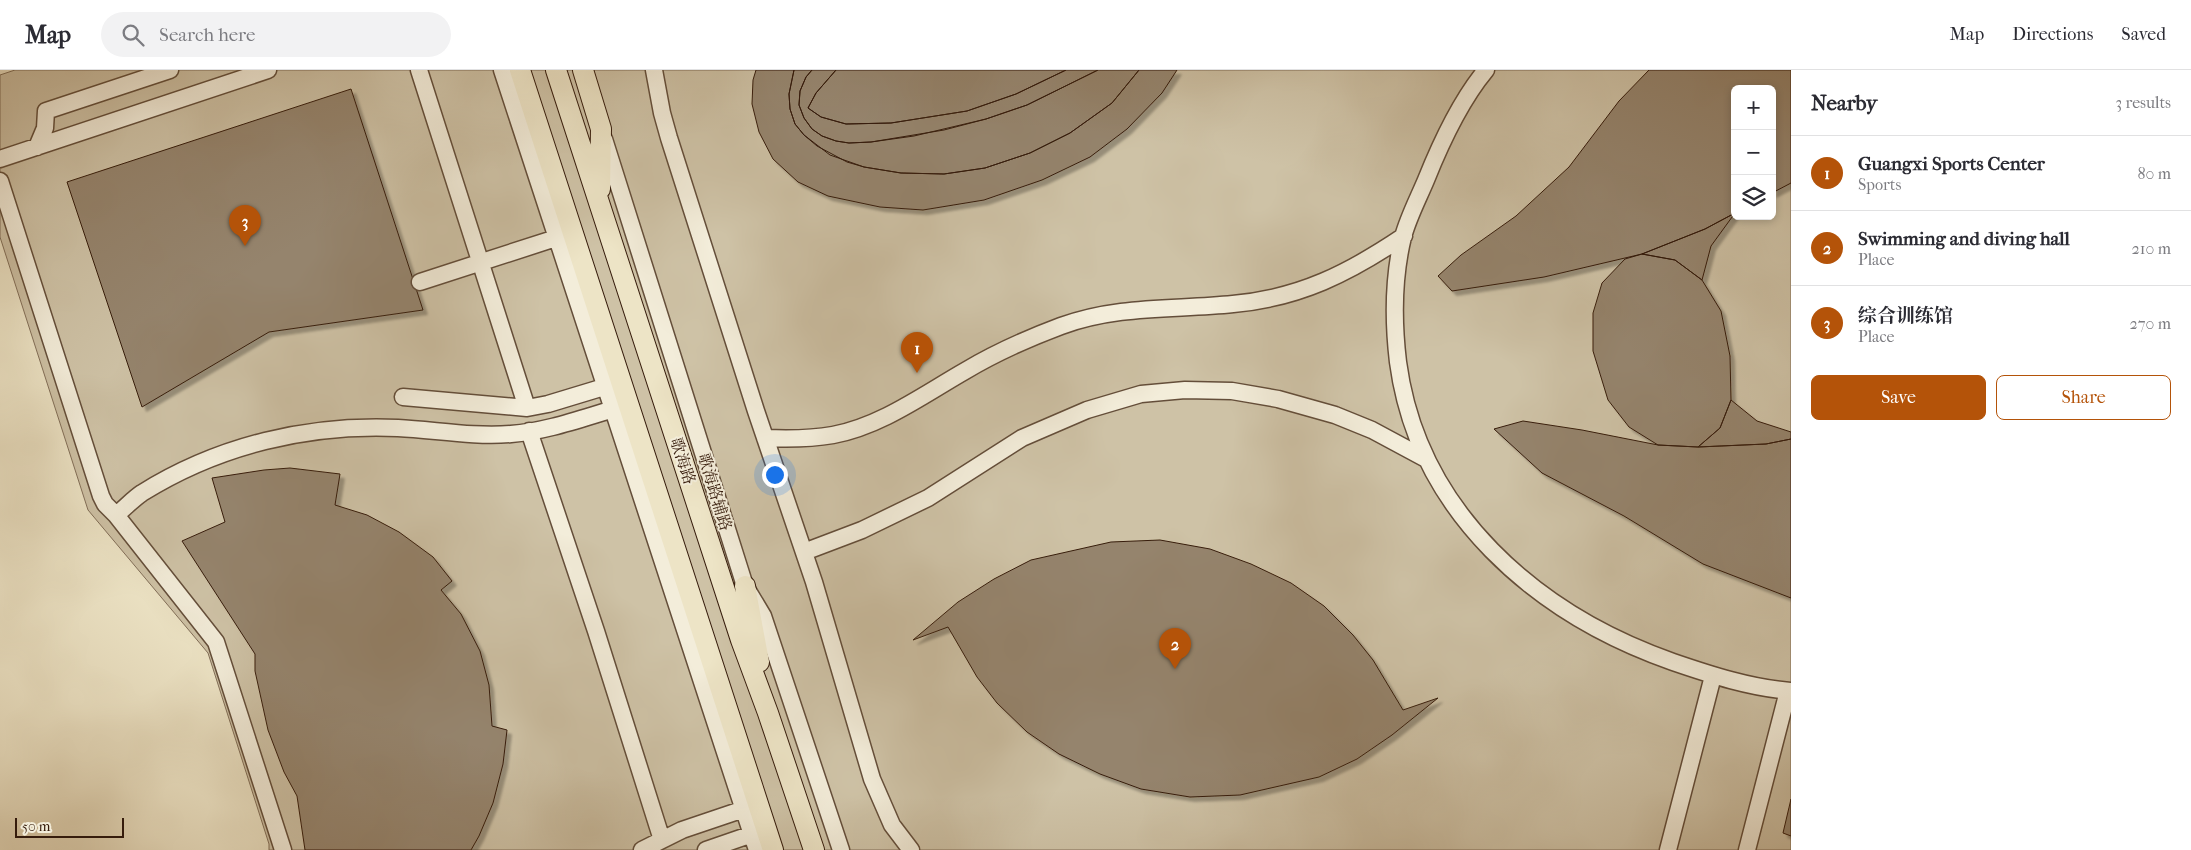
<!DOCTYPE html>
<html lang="en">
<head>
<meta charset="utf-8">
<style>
	body { margin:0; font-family:"IM FELL French Canon","Noto Serif SC",serif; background:#f2f2f3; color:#2b2b33 }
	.controls { position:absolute; right:15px; top:15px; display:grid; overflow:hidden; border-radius:8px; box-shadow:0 2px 8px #0003 }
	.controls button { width:45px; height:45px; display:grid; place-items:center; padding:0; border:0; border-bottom:1px solid #e1e1e2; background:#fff; color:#2b2b33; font:25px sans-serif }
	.scale { position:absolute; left:15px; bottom:12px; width:109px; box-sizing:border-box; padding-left:5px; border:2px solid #361c0c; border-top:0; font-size:14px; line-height:18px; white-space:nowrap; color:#361c0c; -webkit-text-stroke:4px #f3edda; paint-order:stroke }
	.you { position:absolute; left:774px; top:404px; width:18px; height:18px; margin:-12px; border:4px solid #fff; border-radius:50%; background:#1a73e8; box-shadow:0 0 0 8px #1a73e833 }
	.badge { display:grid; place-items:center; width:32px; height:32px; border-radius:50%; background:#b45309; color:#fff; font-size:16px; font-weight:700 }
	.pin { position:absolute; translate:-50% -41px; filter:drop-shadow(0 1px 2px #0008) }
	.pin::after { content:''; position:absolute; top:26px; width:18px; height:15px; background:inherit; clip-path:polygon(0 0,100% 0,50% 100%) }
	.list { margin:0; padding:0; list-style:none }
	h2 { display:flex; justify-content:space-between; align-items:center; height:65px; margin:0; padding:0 20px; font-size:21px }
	h2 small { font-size:16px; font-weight:400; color:#7c7c81 }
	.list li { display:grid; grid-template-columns:32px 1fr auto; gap:15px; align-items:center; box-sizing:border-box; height:75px; padding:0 20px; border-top:1px solid #e1e1e2 }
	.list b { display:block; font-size:19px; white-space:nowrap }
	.list p { margin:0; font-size:16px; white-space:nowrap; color:#7c7c81 }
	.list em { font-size:16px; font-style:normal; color:#7c7c81 }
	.actions { display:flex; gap:10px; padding:15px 20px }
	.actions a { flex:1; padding:11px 0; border:1px solid #b45309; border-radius:8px; text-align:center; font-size:18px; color:#b45309 }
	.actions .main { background:#b45309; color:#fff }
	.icon { flex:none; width:28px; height:28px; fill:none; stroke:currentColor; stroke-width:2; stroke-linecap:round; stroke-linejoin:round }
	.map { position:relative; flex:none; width:1791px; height:780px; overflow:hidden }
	header { display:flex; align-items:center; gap:30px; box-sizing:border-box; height:70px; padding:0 25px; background:#fff; border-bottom:1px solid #e1e1e2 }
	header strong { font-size:24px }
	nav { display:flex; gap:28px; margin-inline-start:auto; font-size:18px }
	.search { width:350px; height:45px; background:#f2f2f3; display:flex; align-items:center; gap:12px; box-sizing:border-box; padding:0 18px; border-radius:28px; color:#7c7c81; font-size:19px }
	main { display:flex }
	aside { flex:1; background:#fff }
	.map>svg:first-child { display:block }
	.green { fill:#cec2a6; stroke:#826f59; fill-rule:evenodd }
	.building { fill:#95846d; stroke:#361c0c; filter:url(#shadow) }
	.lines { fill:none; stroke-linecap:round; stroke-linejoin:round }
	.minor-casing { stroke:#644e3a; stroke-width:19 }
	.major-casing { stroke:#361c0c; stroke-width:22 }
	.minor { stroke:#f3edda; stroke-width:16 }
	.major { stroke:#ede4c6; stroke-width:20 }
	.labels { text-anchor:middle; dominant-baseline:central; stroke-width:4; stroke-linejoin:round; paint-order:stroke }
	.street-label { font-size:16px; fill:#361c0c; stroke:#f3edda }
</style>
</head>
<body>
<header>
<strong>Map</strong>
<div class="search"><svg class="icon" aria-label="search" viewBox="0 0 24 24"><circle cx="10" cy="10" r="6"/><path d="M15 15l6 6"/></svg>Search here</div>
<nav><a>Map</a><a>Directions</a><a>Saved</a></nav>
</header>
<main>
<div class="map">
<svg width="1791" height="780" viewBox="0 0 1791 780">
	<defs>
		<filter id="shadow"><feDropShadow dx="4.5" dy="4.5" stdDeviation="1" flood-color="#0004"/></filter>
	</defs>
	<rect width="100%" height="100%" fill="#ede4c6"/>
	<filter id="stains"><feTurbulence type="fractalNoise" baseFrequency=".004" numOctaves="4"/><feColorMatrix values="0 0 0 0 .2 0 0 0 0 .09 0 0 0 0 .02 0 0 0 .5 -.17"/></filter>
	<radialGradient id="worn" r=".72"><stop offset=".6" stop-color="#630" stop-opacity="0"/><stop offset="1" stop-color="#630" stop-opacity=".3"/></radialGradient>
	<path class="green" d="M15 0H1791V780H269V774L208 583 88 440 0 167V5ZM1735 19H1772V146H1735Z"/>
	<path class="building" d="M756 0H794L789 24 790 39 795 54 804 65 830 85 864 97 901 103 944 104 985 98 1030 83 1070 63 1112 33 1139 0H1177L1162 23 1127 59 1090 87 1042 110 984 130 923 140 880 137 828 126 798 112 773 89 759 62 752 34 753 10Z
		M794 0H812L806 7 800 21 799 35 804 48 812 59 822 66 836 71 849 73 871 72 944 60 986 49 1027 35 1098 0H1139L1112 33 1070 63 1030 83 985 98 944 104 901 103 864 97 847 92 817 76 804 65 795 54 790 39 789 24Z
		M812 0H836L816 23 808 38 821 47 846 54 891 53 967 41 1016 24 1066 0H1098L1027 35 986 49 914 66 871 72 849 73 836 71 822 66 812 59 804 48 799 35 800 21 806 7Z
		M836 0H1066L1016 24 967 41 891 53 846 54 821 47 808 38 816 23Z
		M1649 0H1791V113L1772 123V19H1735V143L1705 159 1642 184 1544 207 1452 221 1438 206 1461 185 1516 146 1569 97 1619 31Z
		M351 19 423 240 269 262 142 337 67 112Z
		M1735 143 1711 176 1702 210 1675 190 1642 184 1705 159Z
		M1642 184 1675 190 1702 210 1721 241 1730 286 1731 330 1720 358 1698 377 1658 375 1629 357 1608 330 1593 281V243L1602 213 1625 189Z
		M1731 330 1757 351 1791 362V369L1766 374 1698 377 1720 358Z
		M1523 351 1582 360 1658 375 1698 377 1766 374 1791 369V528L1703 494 1624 446 1542 403 1494 359Z
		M290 398 340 404 335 435 367 445 399 462 433 487 452 511 441 520 461 544 480 581 489 615 492 656 507 660 503 694 493 733 479 766 471 780H305L297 726 284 702 268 660 255 601V584L182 471 225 452 212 408 264 400Z
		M1160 470 1210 479 1251 494 1291 513 1324 536 1353 565 1373 590 1403 640 1438 628 1392 665 1357 689 1319 707 1240 725 1190 727 1141 719 1100 704 1059 684 1027 662 997 633 977 607 948 557 913 570 958 532 994 509 1031 490 1111 472Z
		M1791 729V766L1783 763Z"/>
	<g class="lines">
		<g class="minor-casing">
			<path id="minor" d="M419 0 527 338
				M502 0 757 780
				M654 0 662 43 669 68 756 341 814 512 872 709 892 755 911 780
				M1486 0C1461 30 1440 75 1426 110 1418 129 1408 148 1403 167 1393 208 1393 250 1398 292 1418 442 1536 544 1673 592 1711 605 1751 618 1791 621
				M604 69 745 516 763 546 841 780
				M37 77 45 58 46 41 170 0
				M0 89 268 0
				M0 111 101 426 105 434 116 445C125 438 133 429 142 423 219 375 308 354 398 358 436 360 473 367 511 364 551 361 590 345 628 335
				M420 212 556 168
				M403 327 527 338 548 334 614 314
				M529 361 596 561 662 770
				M765 368C788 369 810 369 833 365 881 356 923 325 965 301 995 283 1029 268 1061 256 1118 235 1175 240 1233 234 1300 228 1349 203 1404 166
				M116 445 216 572 283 780
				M804 482 862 460 928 428 1022 368 1087 340 1141 324 1185 320 1232 321 1278 329 1335 345 1372 360 1426 389
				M642 780 682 760 753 736
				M706 780 761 761
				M1668 780 1713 606
				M1747 780 1788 621"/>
		</g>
		<g class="major-casing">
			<path id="major" d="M520 0 773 780
				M556 0 741 570 768 643 814 780
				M583 0 601 59 600 119
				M745 516 759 592"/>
		</g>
		<use href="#minor" class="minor"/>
		<use href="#major" class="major"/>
	</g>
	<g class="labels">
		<g class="street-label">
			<text transform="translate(683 391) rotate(72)">歌海路</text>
			<text transform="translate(715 422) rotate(73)">歌海路辅路</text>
		</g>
	</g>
	<rect width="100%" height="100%" filter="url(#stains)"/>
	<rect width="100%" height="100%" fill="url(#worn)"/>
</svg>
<div class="controls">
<button>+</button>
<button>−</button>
<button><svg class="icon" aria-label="layers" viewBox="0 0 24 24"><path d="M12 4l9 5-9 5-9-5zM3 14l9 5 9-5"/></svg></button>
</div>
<div class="scale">50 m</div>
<div class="you"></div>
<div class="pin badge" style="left:917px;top:303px">1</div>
<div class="pin badge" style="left:1175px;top:599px">2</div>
<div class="pin badge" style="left:245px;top:176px">3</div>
</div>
<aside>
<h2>Nearby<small>3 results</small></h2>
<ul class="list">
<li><span class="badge">1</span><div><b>Guangxi Sports Center</b><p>Sports</p></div><em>80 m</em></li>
<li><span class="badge">2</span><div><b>Swimming and diving hall</b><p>Place</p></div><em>210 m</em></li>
<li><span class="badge">3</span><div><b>综合训练馆</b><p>Place</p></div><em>270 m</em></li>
</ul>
<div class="actions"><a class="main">Save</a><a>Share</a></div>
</aside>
</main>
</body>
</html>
